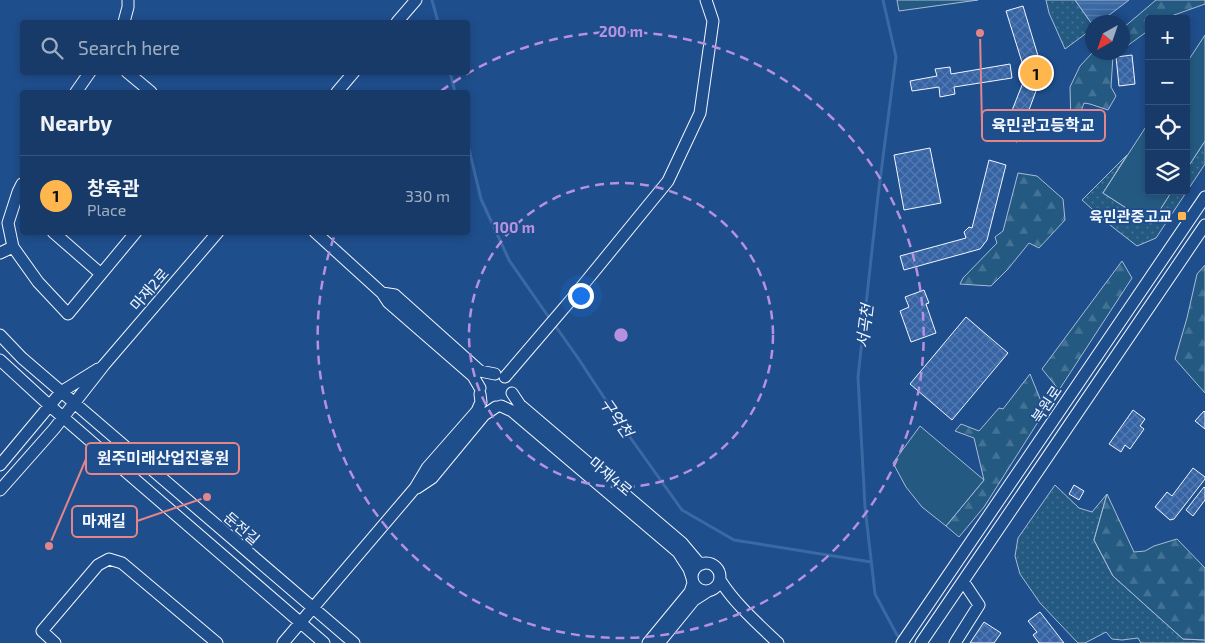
<!DOCTYPE html>
<html lang="en">
<head>
<meta charset="utf-8">
<style>
	body { margin:0; font-family:"Exo 2","Noto Sans KR",sans-serif; background:#244571; color:#f1f3f6 }
	.controls { position:absolute; right:15px; top:15px; display:grid; overflow:hidden; border-radius:5px; box-shadow:0 2px 8px #0003 }
	.controls button { width:45px; height:45px; display:grid; place-items:center; padding:0; border:0; border-bottom:1px solid #36547d; background:#173a69; color:#f1f3f6; font:25px sans-serif }
	.compass { position:absolute; left:1085px; top:15px; width:45px; height:45px; border-radius:50%; background:#173a69; box-shadow:0 2px 8px #0003; rotate:220deg }
	.you { position:absolute; left:580px; top:295px; width:18px; height:18px; margin:-12px; border:4px solid #fff; border-radius:50%; background:#1a73e8; box-shadow:0 0 0 8px #1a73e833 }
	.badge { display:grid; place-items:center; width:32px; height:32px; border-radius:50%; background:#ffb74d; color:#111; font-size:16px; font-weight:700 }
	.pin { position:absolute; translate:-50% -50%; border:2px solid #fff; box-shadow:0 1px 5px #0006 }
	.list { margin:0; padding:0; list-style:none }
	h2 { display:flex; justify-content:space-between; align-items:center; height:65px; margin:0; padding:0 20px; font-size:21px }
	h2 small { font-size:16px; font-weight:400; color:#9eadc0 }
	.list li { display:grid; grid-template-columns:32px 1fr auto; gap:15px; align-items:center; box-sizing:border-box; height:80px; padding:0 20px; border-top:1px solid #36547d }
	.list b { display:block; font-size:19px; white-space:nowrap }
	.list p { margin:0; font-size:16px; white-space:nowrap; color:#9eadc0 }
	.list em { font-size:16px; font-style:normal; color:#9eadc0 }
	.icon { flex:none; width:28px; height:28px; fill:none; stroke:currentColor; stroke-width:2; stroke-linecap:round; stroke-linejoin:round }
	.map { position:relative; flex:none; width:1205px; height:643px; overflow:hidden }
	.search { position:absolute; background:#173a69; box-shadow:0 2px 8px #0003; left:20px; top:20px; width:450px; height:55px; display:flex; align-items:center; gap:12px; box-sizing:border-box; padding:0 18px; border-radius:5px; color:#9eadc0; font-size:19px }
	.panel { position:absolute; background:#173a69; box-shadow:0 2px 8px #0003; left:20px; top:90px; width:450px; height:145px; border-radius:5px }
	.map>svg:first-child { display:block }
	.grass { fill:url(#grass-dots); stroke:#a8bbd7 }
	.forest { fill:url(#forest-firs); stroke:#a8bbd7 }
	.garden { fill:#245a82; stroke:#a8bbd7 }
	.water { fill:url(#water-rules); stroke:#a8bbd7 }
	.lines { fill:none; stroke-linecap:round; stroke-linejoin:round }
	.stream { stroke:#3b69a3; stroke-width:3 }
	.building { fill:url(#building-cross-hatch); stroke:#f2f6ff }
	.minor-casing { stroke:#f2f6ff; stroke-width:13 }
	.minor { stroke:#1f4e8c; stroke-width:11 }
	.ring { fill:none; stroke:#b691df; stroke-width:2.5; stroke-dasharray:9 6 }
	.poi-dot { fill:#ffb74d; stroke:#1f4e8c; stroke-width:2 }
	.labels { text-anchor:middle; dominant-baseline:central; stroke-width:4; stroke-linejoin:round; paint-order:stroke }
	.poi-label { font-size:15px; font-weight:bold; fill:#f2f6ff; stroke:#1f4e8c; text-anchor:end }
	.street-label { font-size:15px; fill:#f2f6ff; stroke:#1f4e8c }
	.water-label { font-size:16px; font-style:italic; fill:#f2f6ff; stroke:#1f4e8c }
	.centre { fill:#b691df; stroke:#1f4e8c; stroke-width:2.5 }
	.ring-label { font-size:15px; text-anchor:middle; font-weight:bold; fill:#b691df; stroke:#1f4e8c; stroke-width:4; stroke-linejoin:round; paint-order:stroke }
	.leader { fill:none; stroke:#e38589; stroke-width:2 }
	.callout-dot { fill:#e38589; stroke:#1f4e8c; stroke-width:2 }
	.callout { fill:#1f4e8c; stroke:#e38589; stroke-width:2 }
	.callout-label { font-size:16px; text-anchor:middle; font-weight:bold; fill:#f2f6ff }
</style>
</head>
<body>
<div class="map">
<svg width="1205" height="643" viewBox="0 0 1205 643">
	<defs>
		<pattern id="grass-dots" width="8" height="8" patternUnits="userSpaceOnUse" patternTransform="scale(1.25)"><rect width="8" height="8" fill="#245a82"/><path d="M2 2h.1M6 6h.1" fill="none" stroke="#447295" stroke-width="1.8" stroke-linecap="round"/></pattern>
		<pattern id="forest-firs" width="22" height="20" patternUnits="userSpaceOnUse" patternTransform="scale(1.25)"><rect width="22" height="20" fill="#245a82"/><path d="M5 1l3.5 6h-7zM16 11l3.5 6h-7z" fill="#447295"/></pattern>
		<pattern id="water-rules" width="6" height="5" patternUnits="userSpaceOnUse" patternTransform="scale(1.25)"><rect width="6" height="5" fill="#3b69a3"/><path d="M0 2.5h6" fill="none" stroke="#587fb1"/></pattern>
		<pattern id="building-cross-hatch" width="8" height="8" patternUnits="userSpaceOnUse" patternTransform="scale(1.25)"><rect width="8" height="8" fill="#3563a3"/><path d="M0 0l8 8M0 8l8-8" fill="none" stroke="#537ab1"/></pattern>
	</defs>
	<rect width="100%" height="100%" fill="#1f4e8c"/>
	<path class="grass" d="M1046 0H1075L1092 24V29L1065 49 1049 13Z
		M1205 141V164L1156 238 1137 246 1110 225 1082 200 1127 155 1103 193 1151 224 1172 191H1186V170Z
		M1055 485 1079 508 1092 512 1107 494 1094 540 1113 576 1183 639 1205 640V643H1141L1138 638 1122 640 1112 639 1106 632 1085 643H1078L1040 603 1020 574 1015 556 1018 538Z"/>
	<path class="forest" d="M1156 0H1205V4L1163 19H1149V30L1123 49V28Z
		M1093 52 1117 53 1113 56 1111 87 1116 96 1108 110 1090 104 1084 103 1081 111 1083 117 1078 123 1071 124 1070 87 1080 66Z
		M1018 173 1037 176 1063 199 1065 220 1039 248 1029 243 1008 269 991 286 960 284 963 278 997 243 995 237 1003 231Z
		M1122 261 1132 278 1059 390 1042 369Z
		M1205 265V393L1175 359 1187 318 1197 274Z
		M1030 374 1045 411 984 507 959 537 946 526 984 480 974 438 955 431 961 424 979 431 999 408 1003 409Z
		M1107 494 1134 552 1145 551 1154 546 1177 539 1205 568V640L1183 639 1113 576 1094 540Z"/>
	<path class="garden" d="M897 0H978L899 11Z
		M1205 35V141L1186 170V64Z
		M1149 122V191H1172L1151 224 1103 193Z
		M920 426 984 480 946 526 922 507 906 487 893 463Z"/>
	<path class="water" d="M1075 0H1129L1100 22H1092V24Z"/>
	<g class="lines">
		<path class="stream" d="M432 0 438 22
			M883 0 896 57 878 196 858 377 865 507 875 594 897 635 902 639
			M450 72 455 92
			M468 145 481 199 509 260 550 319
			M554 324 578 358 632 440 682 510 734 540 871 562"/>
	</g>
	<path class="building" d="M1023 6 1042 69 1047 70 1048 83H1039L1017 142 1002 136 1026 75 1006 11Z
		M1132 55 1135 84 1119 86 1116 57Z
		M1010 64 1012 78 954 87 955 94 940 97 939 87 912 91 910 81 937 76 935 69 950 67 951 74Z
		M930 148 941 203 904 210 894 155Z
		M989 160 1006 165 987 240 980 249 904 270 900 256 966 238 964 232 969 227 972 228Z
		M924 290 929 303 926 304 936 333 911 342 900 311 909 307 905 297Z
		M966 317 1008 353 952 420 910 384Z
		M1133 410 1145 419 1140 426 1144 429 1130 449 1125 445 1121 452 1109 444Z
		M1204 411 1205 412V429L1195 421Z
		M1193 468 1205 477V479L1174 519 1170 520 1155 507 1167 492 1172 496Z
		M1074 485 1084 491 1079 500 1069 494Z
		M1204 487 1205 488V500L1193 516 1186 510Z
		M1040 612 1064 643H1039L1033 635 1037 632 1028 621Z
		M984 622 1001 633 994 643H970Z"/>
	<g class="lines">
		<g class="minor-casing">
			<path id="minor" d="M124 22 128 7V0
				M397 22 416 0
				M127 72 151 92
				M76 92 90 72
				M337 92 354 72
				M22 184 18 192 8 223 13 247 38 282 68 314 136 232
				M53 232 101 274
				M315 232 382 293 388 302 473 376 480 388
				M0 253 13 247
				M382 293 395 295 480 371 495 374
				M0 335 22 358 354 643
				M0 360 50 406 324 643
				M505 377 570 301 668 181 700 113 713 21 706 0
				M512 393 520 405 682 543 698 562 702 564
				M501 406 512 411 678 552 689 569 692 578
				M0 465 61 392 98 369
				M417 488 432 478 484 415 496 407
				M0 490 54 429 104 365 218 232
				M692 577a14 14 0 1 1 28 0a14 14 0 1 1-28 0Z
				M720 580C735 604 757 623 778 643
				M55 643 42 631 98 565 109 559 122 563 217 643
				M283 643 415 488 427 468 477 411 481 402 480 394
				M648 643 690 592 693 583
				M659 643 694 600 708 591
				M902 643 1205 197
				M921 643 1205 225
				M955 643 979 605 963 581"/>
		</g>
		<use href="#minor" class="minor"/>
	</g>
	<g class="ring">
		<circle cx="621" cy="335" r="152"/>
		<path d="M441 91A303 303 0 1 1 335 234"/>
	</g>
	<rect class="poi-dot" x="1177" y="211" width="10" height="10" rx="2.5"/>
	<g class="labels">
		<g class="poi-label">
			<text x="1172" y="216">육민관중고교</text>
		</g>
		<g class="street-label">
			<text transform="translate(149 289) rotate(-49)">마재2로</text>
			<text transform="translate(1046 404) rotate(-56)">북원로</text>
			<text transform="translate(611 476) rotate(40)">마재4로</text>
			<text transform="translate(242 528) rotate(41)">둔전길</text>
		</g>
		<g class="water-label">
			<text transform="translate(864 326) rotate(-83)">서곡천</text>
			<text transform="translate(617 417) rotate(55)">구억천</text>
		</g>
	</g>
	<circle cx="621" cy="335" r="8" class="centre"/>
	<g class="ring-label">
		<text x="621" y="37">200 m</text>
		<text x="514" y="233">100 m</text>
	</g>
	<path class="leader" d="M980 33L982 126M49 546L86 459M207 497L137 521"/>
	<g class="callout-dot">
		<circle cx="980" cy="33" r="5"/>
		<circle cx="49" cy="546" r="5"/>
		<circle cx="207" cy="497" r="5"/>
	</g>
	<g class="callout">
		<rect x="982" y="110" width="123" height="31" rx="5"/>
		<rect x="86" y="443" width="153" height="31" rx="5"/>
		<rect x="72" y="506" width="65" height="31" rx="5"/>
	</g>
	<g class="callout-label">
		<text x="1043" y="131">육민관고등학교</text>
		<text x="163" y="464">원주미래산업진흥원</text>
		<text x="104" y="527">마재길</text>
	</g>
</svg>
<div class="controls">
<button>+</button>
<button>−</button>
<button><svg class="icon" aria-label="locate" viewBox="0 0 24 24"><circle cx="12" cy="12" r="6"/><path d="M12 2v4M12 18v4M2 12h4M18 12h4"/></svg></button>
<button><svg class="icon" aria-label="layers" viewBox="0 0 24 24"><path d="M12 4l9 5-9 5-9-5zM3 14l9 5 9-5"/></svg></button>
</div>
<svg class="compass" viewBox="-18 -18 36 36"><path d="M0-13l5 13h-10z" fill="#e53935"/><path d="M0 13l5-13h-10z" fill="#9eadc0"/></svg>
<div class="you"></div>
<div class="pin badge" style="left:1036px;top:73px">1</div>
<div class="search"><svg class="icon" aria-label="search" viewBox="0 0 24 24"><circle cx="10" cy="10" r="6"/><path d="M15 15l6 6"/></svg>Search here</div>
<section class="panel">
<h2>Nearby<small></small></h2>
<ul class="list">
<li><span class="badge">1</span><div><b>창육관</b><p>Place</p></div><em>330 m</em></li>
</ul>
</section>
</div>
</body>
</html>
